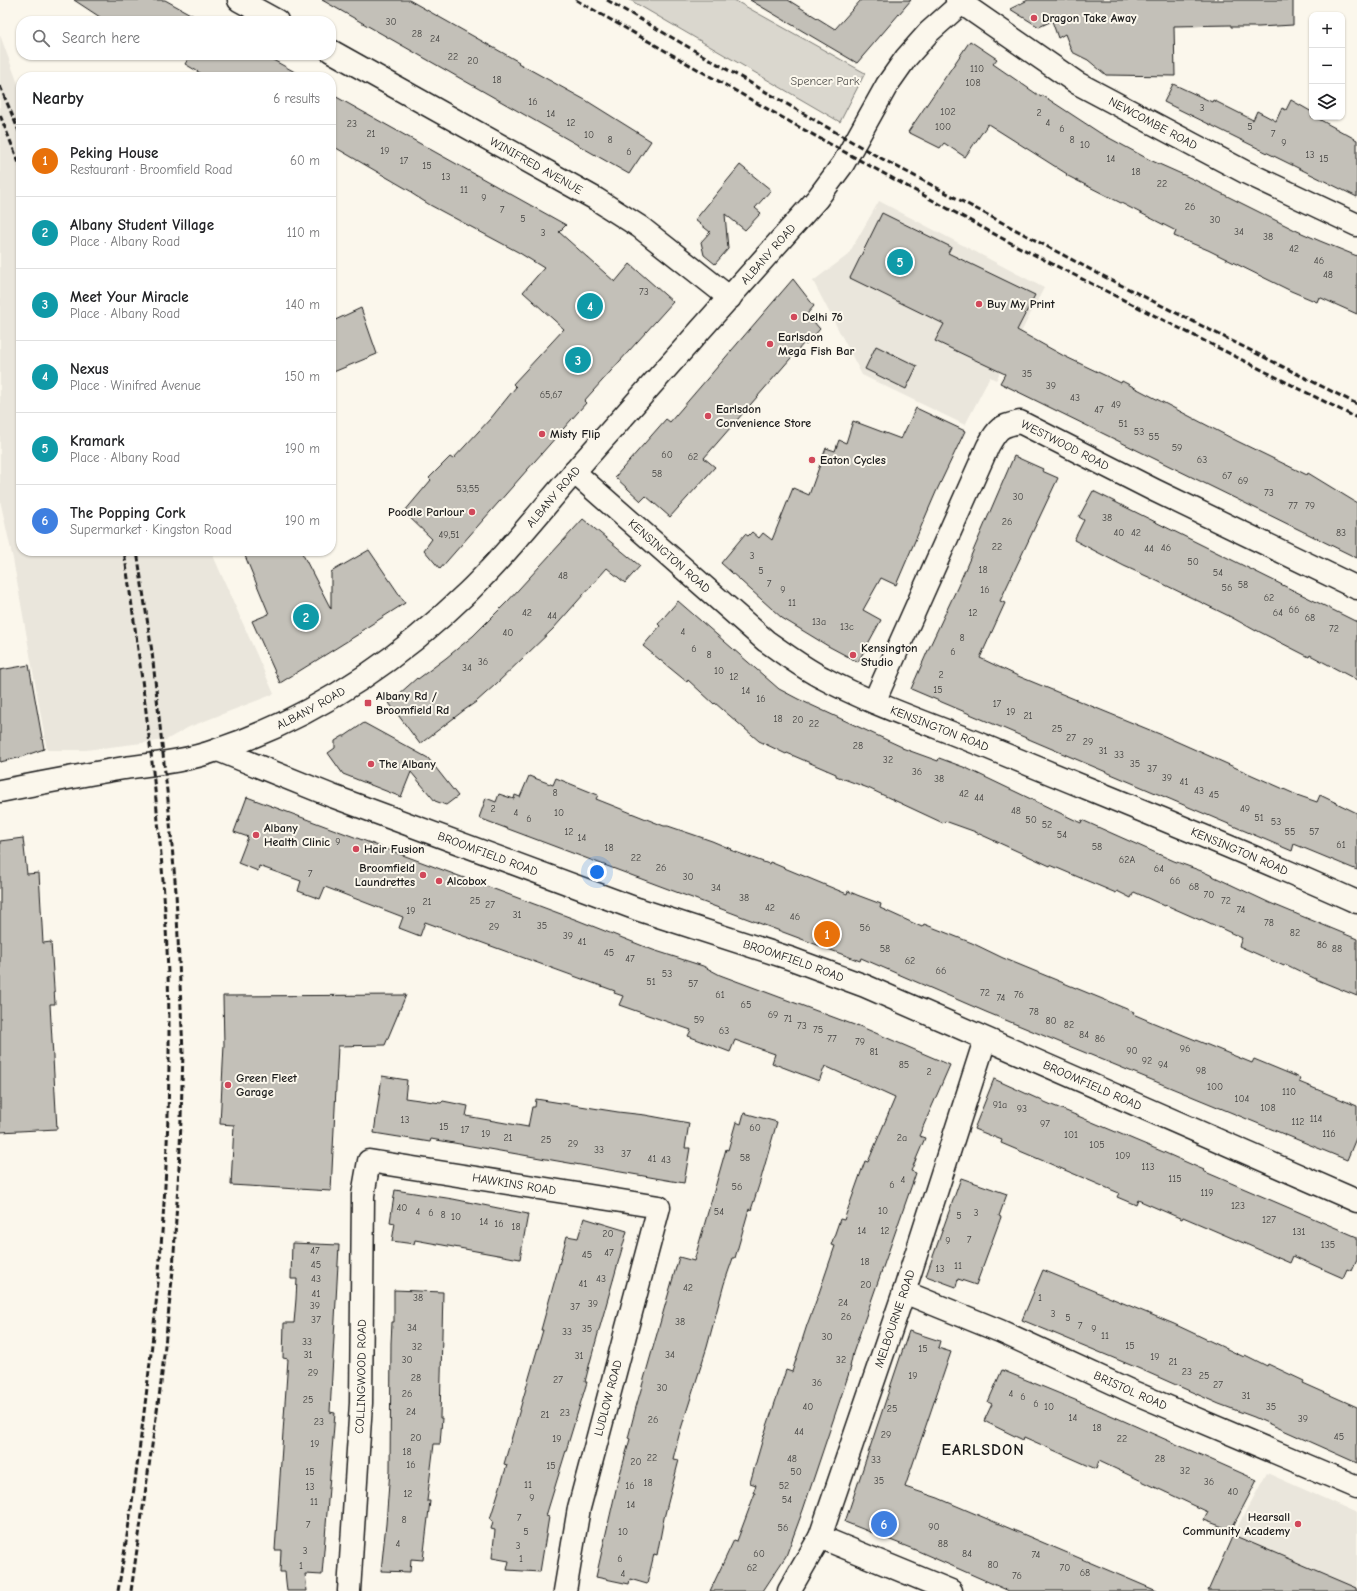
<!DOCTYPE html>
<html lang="en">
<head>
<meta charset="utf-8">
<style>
	body { margin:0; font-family:"Comic Neue",sans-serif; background:#f2f2f2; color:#202124 }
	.controls { position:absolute; right:12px; top:12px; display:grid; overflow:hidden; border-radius:8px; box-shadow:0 1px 3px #0004 }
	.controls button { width:36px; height:36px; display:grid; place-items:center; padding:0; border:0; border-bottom:1px solid #e0e0e0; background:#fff; color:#202124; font:20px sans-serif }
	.you { position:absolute; left:597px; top:872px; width:14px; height:14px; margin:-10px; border:3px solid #fff; border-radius:50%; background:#1a73e8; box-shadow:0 0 0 6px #1a73e833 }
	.badge { display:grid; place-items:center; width:26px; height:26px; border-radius:50%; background:#d1495b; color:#fff; font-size:13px; font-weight:700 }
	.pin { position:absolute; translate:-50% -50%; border:2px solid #fff; box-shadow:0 1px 4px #0006 }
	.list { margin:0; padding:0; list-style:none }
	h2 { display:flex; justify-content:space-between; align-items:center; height:52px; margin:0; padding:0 16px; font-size:17px }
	h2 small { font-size:13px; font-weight:400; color:#757577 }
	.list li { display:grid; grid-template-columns:26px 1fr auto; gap:12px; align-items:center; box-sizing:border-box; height:72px; padding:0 16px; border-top:1px solid #e0e0e0 }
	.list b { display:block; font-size:15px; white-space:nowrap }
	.list p { margin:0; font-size:13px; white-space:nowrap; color:#757577 }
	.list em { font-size:13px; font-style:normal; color:#757577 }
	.icon { flex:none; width:22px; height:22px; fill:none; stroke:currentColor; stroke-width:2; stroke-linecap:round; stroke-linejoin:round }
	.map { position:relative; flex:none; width:1357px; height:1591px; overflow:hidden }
	.search { position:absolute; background:#fff; box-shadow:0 1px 3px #0004; left:16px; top:16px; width:320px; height:44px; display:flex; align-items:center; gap:10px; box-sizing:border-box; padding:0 14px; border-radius:16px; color:#757577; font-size:15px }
	.panel { position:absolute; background:#fff; box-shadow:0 1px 3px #0004; left:16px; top:72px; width:320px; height:484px; border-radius:16px }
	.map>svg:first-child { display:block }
	.built { fill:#eae6dc }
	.green { fill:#dad7ce; stroke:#7b7a75 }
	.building { fill:#c3c0b8; stroke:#1c1c1c }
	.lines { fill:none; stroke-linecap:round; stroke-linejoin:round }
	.minor-casing { stroke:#1c1c1c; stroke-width:25 }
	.tertiary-casing { stroke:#1c1c1c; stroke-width:25 }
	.minor { stroke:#fbf7ec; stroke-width:22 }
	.tertiary { stroke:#fbf7ec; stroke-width:22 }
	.rail { stroke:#1c1c1c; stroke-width:3; stroke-dasharray:6 3; stroke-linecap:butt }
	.poi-dot { fill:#d1495b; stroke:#fbf7ec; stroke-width:1.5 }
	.labels { text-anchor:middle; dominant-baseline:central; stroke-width:4; stroke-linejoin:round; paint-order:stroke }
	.number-label { font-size:10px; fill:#464543 }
	.poi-label { font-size:12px; font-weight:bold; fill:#1c1c1c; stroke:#fbf7ec; text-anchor:start }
	.park-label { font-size:12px; fill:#555451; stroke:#fbf7ec }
	.street-label { font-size:12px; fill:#1c1c1c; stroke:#fbf7ec }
	.district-label { font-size:16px; font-weight:bold; letter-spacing:1px; fill:#1c1c1c; stroke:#fbf7ec }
</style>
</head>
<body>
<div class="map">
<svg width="1357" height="1591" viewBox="0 0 1357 1591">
	<rect width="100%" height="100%" fill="#fbf7ec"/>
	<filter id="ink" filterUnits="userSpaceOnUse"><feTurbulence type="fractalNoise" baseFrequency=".025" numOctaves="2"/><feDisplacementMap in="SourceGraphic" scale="8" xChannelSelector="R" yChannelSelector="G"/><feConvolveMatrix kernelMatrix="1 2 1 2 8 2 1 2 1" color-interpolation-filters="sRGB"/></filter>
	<g filter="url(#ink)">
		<path class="built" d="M0 35 21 92V551H211L274 694 189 727 166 740 86 750H47L13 559 0 500Z
			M879 201 1044 288 996 380 990 377 965 425 862 375 813 281 848 255Z
			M1267 1473 1357 1513V1591H1208L1233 1535Z"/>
		<path class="green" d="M630 0H734L865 73 840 122Z"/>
		<path class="building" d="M74 0H165L203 21H106Z
			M322 0H409L519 62 518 63 587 101 651 141 629 174Z
			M750 0H788L835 29 861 0H911L857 63Z
			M1028 0H1293V25L1259 27H1231V25L1174 26 1175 76 1106 75 1088 60 1072 52 1065 34 1058 38 1052 21 1039 27 1010 9Z
			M970 41 997 59 993 64 1041 97 1042 95 1100 133 1150 160 1195 180 1295 230 1320 241 1357 256V314L1319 297 1317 302 1291 291 1208 250 1174 236 1176 231 1066 175 1067 174 988 124 965 157 944 143 940 148 908 132Z
			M181 55H264L304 77H207L185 64 188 59Z
			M1173 84 1212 102 1213 100 1253 120 1257 111 1276 121 1282 108 1286 110 1291 100 1312 112V117H1315L1357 140V197L1164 102Z
			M331 94 566 225 559 232 615 282 630 264 673 302 584 401 586 403 440 569 424 550 432 539 404 512 431 480 429 478 450 457 453 459 491 418 516 387 513 384 564 329 523 292 544 268 518 252 430 205 411 193 412 192 331 145Z
			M740 165 771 190 755 208 761 213 745 230 725 214 728 249 715 264 704 255 701 242 710 232 695 220Z
			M882 213 951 247 948 253 1035 295 1017 330 1064 356 1121 383 1122 381 1237 441 1307 475 1308 473 1357 503V558L1000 383 1005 374 935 341 944 324 850 278Z
			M793 279 814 306 807 314 820 329 806 345 804 343 704 458 715 467 670 517 646 496 641 501 615 477 666 419 670 422Z
			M361 308 377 354 331 373V322Z
			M876 346 917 366 906 389 865 369Z
			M916 408 965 431 936 492 896 585 881 578 863 610 881 620 858 662 828 646 782 618 721 563 745 534 748 536 752 532 759 538 763 533 772 540 793 488 809 495 826 448 835 451 839 440 846 443 853 421 901 439Z
			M1014 456 1043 469 1042 471 1058 478 1000 601 1005 603 980 658 1018 676 1162 735 1297 795 1317 802 1320 795 1357 813V870L1294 844 1292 851 911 689 929 648 958 586Z
			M1093 491 1357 622V680L1310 655 1309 657 1256 630V631L1231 617 1153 579 1124 566 1074 540 1084 520 1079 517Z
			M583 519 640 566 625 583 607 568 553 629 495 685 476 702 463 711 420 744 389 703 417 678 418 679 446 658 473 636 508 601Z
			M369 550 405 603 361 631 362 632 280 683 252 621 269 614 243 551H301L331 609V572Z
			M678 601 779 689 798 699 902 747V748L938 761 939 758 966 768 1081 823 1082 820 1174 861 1204 872 1270 903 1357 939V996L1320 981 1285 964 1284 966 1239 946 1242 938 1201 919 1200 920 1166 905 1165 906 1134 892 1131 898 1117 891 1116 893 1050 865V866L973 831 945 821 943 823 868 788 836 776V774L787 753 786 754 759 741 715 703 714 704 688 680 687 682 643 646 660 626 658 624Z
			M29 665 44 749 18 758 0 762V670Z
			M364 723 428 758 458 796 446 805 435 801 411 772 401 797 343 774 328 753 335 748V741L343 736H345Z
			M529 776 553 785 556 778 598 795 596 799 664 826H668L712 841 731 849 730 850 769 864 770 862 847 894 848 891 857 895 881 904 880 908 922 927 924 924 972 943 1003 958 1134 1012 1133 1014 1154 1023 1252 1063 1254 1059 1300 1078 1299 1082 1357 1106V1136L1347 1160 986 1012 861 958 860 961 479 818 486 798 496 802 499 794 514 799 515 795 520 797Z
			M247 797 577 920 653 950 703 966 720 975 857 1026V1025L950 1065 919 1136 925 1138 911 1171 916 1173 853 1353 850 1367H851L803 1510 786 1556 763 1591H710L734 1540 737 1541 755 1493H753L756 1485 750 1483 763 1438 786 1370 792 1372 807 1325 819 1293 835 1246 831 1245 840 1219 844 1220 865 1161 868 1162 895 1098 825 1066 819 1081 772 1063 775 1054 735 1040 730 1052 688 1036 691 1030 619 1005 623 996 614 993 615 991 425 922 420 936 399 928 403 917 325 887 320 899 298 891 301 881 259 866 258 871 238 863 248 837 234 832Z
			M23 838 27 874 39 873 43 943 51 942 55 1004H50L57 1129 0 1132V841Z
			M406 995 385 1045 338 1046 331 1191 231 1185 234 1125 220 1124 224 1045 223 996Z
			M382 1076 407 1080 405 1098 441 1103 443 1101 468 1106 466 1116 528 1127 532 1107H535L536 1099 618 1112 645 1115 689 1123 685 1148H690L684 1183 431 1139 430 1142 374 1133Z
			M994 1079 1047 1103 1161 1151 1204 1170 1203 1171 1357 1237V1260L1352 1271 1347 1269 1343 1278 1293 1256 1290 1263 1183 1217 1182 1219 1138 1200 1136 1205 1117 1197 1119 1193 1001 1143 1002 1140 974 1129Z
			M744 1113 777 1122 760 1182 751 1210 749 1209 735 1258H733L724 1284 707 1347 679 1435 673 1459 679 1460 664 1518 657 1555 654 1554 647 1584 630 1579 629 1584 596 1577 617 1485 630 1439 628 1438 636 1407 679 1257 694 1261 726 1149 728 1150 736 1122 741 1124Z
			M961 1178 1007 1194 999 1216 1001 1217 976 1285 958 1279 956 1287 926 1276Z
			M395 1190 453 1199 528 1214 520 1259 415 1240 414 1244 392 1241 395 1223 390 1222Z
			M584 1218 627 1231 590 1362 585 1382H587L546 1516 549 1517 540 1572 507 1570 509 1561 492 1558 495 1530 491 1529 493 1521 490 1519 507 1465 504 1464 543 1330H541L567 1236 578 1238Z
			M292 1243 339 1245 330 1412 335 1413 322 1575 305 1574 307 1591H287L285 1572H280L281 1550H275L288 1359 283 1358 284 1323H294L296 1299 297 1279H291Z
			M1043 1270 1174 1324 1244 1357 1245 1355 1267 1366 1268 1364 1304 1381 1303 1383 1357 1407V1463L1254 1417 1219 1404 1140 1369 1022 1320Z
			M394 1290 443 1292 440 1418H442L440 1444H434L427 1501H430L423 1560 411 1559 410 1572 381 1571 386 1524 390 1470 391 1343 392 1322H394Z
			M909 1331 940 1341 938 1348 951 1352 905 1487 938 1498 1157 1591H1009L918 1551 845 1522Z
			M1002 1370 1097 1409 1257 1480 1231 1530 1204 1520 1208 1512 1099 1461 1096 1469 1024 1437 1023 1440 984 1421 992 1404 988 1402Z
			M1233 1535 1357 1588V1591H1208Z"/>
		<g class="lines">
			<g class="minor-casing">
				<g id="minor">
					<path d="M239 0 277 21"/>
					<path id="s1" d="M957 0 1077 83 1245 172 1357 225"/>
					<path id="s2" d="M331 51 596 199 640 227 730 298"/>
					<path id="s3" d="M574 472 766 641C785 654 803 668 823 678 877 707 937 726 994 750 1115 800 1237 848 1357 902"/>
					<path id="s4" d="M874 702 988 446C998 428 1000 426 1020 422L1154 490 1357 588"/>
					<path id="s5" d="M218 750 332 796 637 909 792 959 865 986 1357 1201"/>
					<path id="s6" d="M904 1292 1000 1331 1135 1393 1357 1487"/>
					<path d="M820 1537 951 1591"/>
					<path id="s7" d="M349 1591 361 1403 363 1195 369 1161 659 1207 579 1508 565 1591"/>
					<path id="s8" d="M789 1591 820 1537 904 1292 985 1040"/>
				</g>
			</g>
			<g class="tertiary-casing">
				<g id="tertiary">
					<path id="s9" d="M0 791C41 783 83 775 124 768 155 764 187 761 217 750 312 718 397 661 468 592 512 549 549 500 590 454 666 369 742 284 817 199L843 164 887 85 906 58 929 32 965 0"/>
				</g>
			</g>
			<use href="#minor" class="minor"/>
			<use href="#tertiary" class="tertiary"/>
			<path class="rail" d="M576 0 799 127 1007 241 1357 418
				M607 0 875 155 1097 273 1357 404
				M0 86 21 136
				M0 115 21 168
				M118 1591C126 1544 133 1498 139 1451 158 1310 170 1169 169 1027 168 867 147 708 124 551
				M131 1591 161 1383 173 1270 180 1150 183 1053 176 892 168 800 152 652 137 551"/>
		</g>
	</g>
	<g class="poi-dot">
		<circle cx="1034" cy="18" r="4"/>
		<circle cx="979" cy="304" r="4"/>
		<circle cx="794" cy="317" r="4"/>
		<circle cx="770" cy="344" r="4"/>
		<circle cx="708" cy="416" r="4"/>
		<circle cx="542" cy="434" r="4"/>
		<circle cx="812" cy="460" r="4"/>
		<circle cx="472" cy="512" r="4"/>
		<circle cx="853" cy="655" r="4"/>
		<rect x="364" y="699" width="8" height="8" rx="2"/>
		<circle cx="371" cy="764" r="4"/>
		<circle cx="256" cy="835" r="4"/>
		<circle cx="356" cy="849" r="4"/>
		<circle cx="423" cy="875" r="4"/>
		<circle cx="439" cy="881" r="4"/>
		<circle cx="228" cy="1085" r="4"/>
		<circle cx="1298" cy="1524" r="4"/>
	</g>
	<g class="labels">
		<g class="number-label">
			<text x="391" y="22">30</text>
			<text x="417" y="34">28</text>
			<text x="435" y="39">24</text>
			<text x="453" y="57">22</text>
			<text x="473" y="61">20</text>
			<text x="977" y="69">110</text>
			<text x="497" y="80">18</text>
			<text x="973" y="83">108</text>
			<text x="533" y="102">16</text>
			<text x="1202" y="108">3</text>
			<text x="948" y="112">102</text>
			<text x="1039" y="113">2</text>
			<text x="551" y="114">14</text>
			<text x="571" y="123">12</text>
			<text x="1048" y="123">4</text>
			<text x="352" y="124">23</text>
			<text x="943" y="127">100</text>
			<text x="1250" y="127">5</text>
			<text x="1062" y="129">6</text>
			<text x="371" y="134">21</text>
			<text x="1273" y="134">7</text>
			<text x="589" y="135">10</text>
			<text x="610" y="140">8</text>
			<text x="1072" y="140">8</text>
			<text x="1284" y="143">9</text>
			<text x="1085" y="145">10</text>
			<text x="385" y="151">19</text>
			<text x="629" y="152">6</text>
			<text x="1310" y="155">13</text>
			<text x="1111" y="159">14</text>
			<text x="1324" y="159">15</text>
			<text x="404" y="161">17</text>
			<text x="427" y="166">15</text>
			<text x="1136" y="172">18</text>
			<text x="446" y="177">13</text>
			<text x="1162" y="184">22</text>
			<text x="464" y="190">11</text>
			<text x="484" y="198">9</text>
			<text x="1190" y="207">26</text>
			<text x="502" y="210">7</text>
			<text x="523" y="219">5</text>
			<text x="1215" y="220">30</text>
			<text x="1239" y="232">34</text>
			<text x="543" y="233">3</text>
			<text x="1268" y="237">38</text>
			<text x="1294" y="249">42</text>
			<text x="1319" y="261">46</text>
			<text x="1328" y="275">48</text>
			<text x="644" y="292">73</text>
			<text x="1027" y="374">35</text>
			<text x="1051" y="386">39</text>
			<text x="551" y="395">65,67</text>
			<text x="1075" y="398">43</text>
			<text x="1116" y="405">49</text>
			<text x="1099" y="410">47</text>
			<text x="1123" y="424">51</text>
			<text x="1139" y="432">53</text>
			<text x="1154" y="437">55</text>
			<text x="1177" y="448">59</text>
			<text x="667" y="455">60</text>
			<text x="693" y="457">62</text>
			<text x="1202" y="460">63</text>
			<text x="657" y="474">58</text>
			<text x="1227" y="476">67</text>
			<text x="1243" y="481">69</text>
			<text x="468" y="489">53,55</text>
			<text x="1269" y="493">73</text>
			<text x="1018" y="497">30</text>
			<text x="1293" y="506">77</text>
			<text x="1310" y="506">79</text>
			<text x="1107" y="518">38</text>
			<text x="1007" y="522">26</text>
			<text x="1119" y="533">40</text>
			<text x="1136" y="533">42</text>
			<text x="1341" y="533">83</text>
			<text x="449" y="535">49,51</text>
			<text x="997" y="547">22</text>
			<text x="1166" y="548">46</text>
			<text x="1149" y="549">44</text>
			<text x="752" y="556">3</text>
			<text x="1193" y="562">50</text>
			<text x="983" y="570">18</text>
			<text x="761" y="571">5</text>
			<text x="1218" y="573">54</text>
			<text x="563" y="576">48</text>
			<text x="769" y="584">7</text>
			<text x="1243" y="585">58</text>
			<text x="1227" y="588">56</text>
			<text x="783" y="590">9</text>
			<text x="985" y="590">16</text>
			<text x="1269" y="598">62</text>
			<text x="792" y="603">11</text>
			<text x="1294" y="610">66</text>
			<text x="527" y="613">42</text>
			<text x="973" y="613">12</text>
			<text x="1278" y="613">64</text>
			<text x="552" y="616">44</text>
			<text x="1310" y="618">68</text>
			<text x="819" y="622">13a</text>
			<text x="847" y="627">13c</text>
			<text x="1334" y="629">72</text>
			<text x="683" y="632">4</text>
			<text x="508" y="633">40</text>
			<text x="962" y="638">8</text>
			<text x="694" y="649">6</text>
			<text x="953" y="652">6</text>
			<text x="709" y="655">8</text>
			<text x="483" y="662">36</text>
			<text x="467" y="668">34</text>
			<text x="719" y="671">10</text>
			<text x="941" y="675">2</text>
			<text x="734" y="677">12</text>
			<text x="938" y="690">15</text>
			<text x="746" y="691">14</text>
			<text x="761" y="699">16</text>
			<text x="997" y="704">17</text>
			<text x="1011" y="712">19</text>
			<text x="1028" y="716">21</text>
			<text x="778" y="719">18</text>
			<text x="798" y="720">20</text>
			<text x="814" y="724">22</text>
			<text x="1057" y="729">25</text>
			<text x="1071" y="738">27</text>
			<text x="1088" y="742">29</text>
			<text x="858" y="746">28</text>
			<text x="1103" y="751">31</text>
			<text x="1119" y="755">33</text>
			<text x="888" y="760">32</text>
			<text x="1135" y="764">35</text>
			<text x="1152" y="769">37</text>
			<text x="917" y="772">36</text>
			<text x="1167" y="778">39</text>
			<text x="939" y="779">38</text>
			<text x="1184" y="782">41</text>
			<text x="1199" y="791">43</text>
			<text x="555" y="793">8</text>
			<text x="964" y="794">42</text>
			<text x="1214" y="795">45</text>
			<text x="979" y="798">44</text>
			<text x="493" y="809">2</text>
			<text x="1245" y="809">49</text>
			<text x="1016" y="811">48</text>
			<text x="516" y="813">4</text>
			<text x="559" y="813">10</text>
			<text x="1259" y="818">51</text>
			<text x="529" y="819">6</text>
			<text x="1031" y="820">50</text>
			<text x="1276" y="822">53</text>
			<text x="1047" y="825">52</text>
			<text x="569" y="832">12</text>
			<text x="1290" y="832">55</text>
			<text x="1314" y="832">57</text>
			<text x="1062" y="835">54</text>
			<text x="582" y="838">14</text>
			<text x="338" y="842">9</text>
			<text x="1341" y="845">61</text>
			<text x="1097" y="847">58</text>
			<text x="609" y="848">18</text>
			<text x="636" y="858">22</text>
			<text x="1127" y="860">62A</text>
			<text x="661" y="868">26</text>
			<text x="1159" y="869">64</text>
			<text x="310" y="874">7</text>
			<text x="688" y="877">30</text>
			<text x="1175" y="881">66</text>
			<text x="1194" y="887">68</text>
			<text x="716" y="888">34</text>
			<text x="1209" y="895">70</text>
			<text x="744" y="898">38</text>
			<text x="475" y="901">25</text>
			<text x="1226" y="901">72</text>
			<text x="427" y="902">21</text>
			<text x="490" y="905">27</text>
			<text x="770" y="908">42</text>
			<text x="1241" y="910">74</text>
			<text x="411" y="911">19</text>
			<text x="517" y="915">31</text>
			<text x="795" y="917">46</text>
			<text x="1269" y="923">78</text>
			<text x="542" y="926">35</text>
			<text x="494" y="927">29</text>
			<text x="865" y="928">56</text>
			<text x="1295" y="933">82</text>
			<text x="568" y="936">39</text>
			<text x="582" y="942">41</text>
			<text x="1322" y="945">86</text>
			<text x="885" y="949">58</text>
			<text x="1337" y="949">88</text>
			<text x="609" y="953">45</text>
			<text x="630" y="959">47</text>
			<text x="910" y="961">62</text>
			<text x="941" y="971">66</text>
			<text x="667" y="974">53</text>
			<text x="651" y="982">51</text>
			<text x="693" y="984">57</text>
			<text x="985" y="993">72</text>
			<text x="720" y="995">61</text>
			<text x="1019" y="995">76</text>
			<text x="1001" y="998">74</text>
			<text x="746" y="1005">65</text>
			<text x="1034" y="1012">78</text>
			<text x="773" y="1015">69</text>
			<text x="788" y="1019">71</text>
			<text x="699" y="1020">59</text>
			<text x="1051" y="1021">80</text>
			<text x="1069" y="1025">82</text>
			<text x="802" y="1026">73</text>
			<text x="818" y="1030">75</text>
			<text x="724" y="1031">63</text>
			<text x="1084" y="1035">84</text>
			<text x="832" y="1039">77</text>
			<text x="1100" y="1039">86</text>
			<text x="860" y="1042">79</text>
			<text x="1185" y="1049">96</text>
			<text x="1132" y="1051">90</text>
			<text x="874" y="1052">81</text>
			<text x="1147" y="1061">92</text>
			<text x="904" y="1065">85</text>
			<text x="1163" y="1065">94</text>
			<text x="1201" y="1071">98</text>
			<text x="929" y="1072">2</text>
			<text x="1215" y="1087">100</text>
			<text x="1289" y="1092">110</text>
			<text x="1242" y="1099">104</text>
			<text x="1000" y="1105">91a</text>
			<text x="1268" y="1108">108</text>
			<text x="1022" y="1109">93</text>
			<text x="1316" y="1119">114</text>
			<text x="405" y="1120">13</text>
			<text x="1298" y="1122">112</text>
			<text x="1045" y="1124">97</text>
			<text x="444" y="1127">15</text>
			<text x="755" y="1128">60</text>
			<text x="465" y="1130">17</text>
			<text x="486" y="1134">19</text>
			<text x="1329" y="1134">116</text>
			<text x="1071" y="1135">101</text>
			<text x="508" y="1138">21</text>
			<text x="902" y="1138">2a</text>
			<text x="546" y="1140">25</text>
			<text x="573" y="1144">29</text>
			<text x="1097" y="1145">105</text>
			<text x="599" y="1150">33</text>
			<text x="626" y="1154">37</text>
			<text x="1123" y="1156">109</text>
			<text x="745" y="1158">58</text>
			<text x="652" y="1159">41</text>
			<text x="666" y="1160">43</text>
			<text x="1148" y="1167">113</text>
			<text x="1175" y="1179">115</text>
			<text x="903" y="1180">4</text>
			<text x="892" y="1185">6</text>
			<text x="737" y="1187">56</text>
			<text x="1207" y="1193">119</text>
			<text x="1238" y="1206">123</text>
			<text x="402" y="1208">40</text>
			<text x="883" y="1211">10</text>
			<text x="418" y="1212">4</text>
			<text x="719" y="1212">54</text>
			<text x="431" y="1213">6</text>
			<text x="976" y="1213">3</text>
			<text x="443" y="1215">8</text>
			<text x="959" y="1216">5</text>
			<text x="456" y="1217">10</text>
			<text x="1269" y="1220">127</text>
			<text x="484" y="1222">14</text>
			<text x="499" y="1224">16</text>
			<text x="516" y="1227">18</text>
			<text x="862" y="1231">14</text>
			<text x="885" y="1231">12</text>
			<text x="1299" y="1232">131</text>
			<text x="608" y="1234">20</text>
			<text x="969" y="1240">7</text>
			<text x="948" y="1241">9</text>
			<text x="1328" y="1245">135</text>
			<text x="315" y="1251">47</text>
			<text x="609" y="1253">47</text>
			<text x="587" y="1255">45</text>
			<text x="865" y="1262">18</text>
			<text x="316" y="1265">45</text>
			<text x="958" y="1266">11</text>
			<text x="940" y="1269">13</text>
			<text x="316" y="1279">43</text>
			<text x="601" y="1279">43</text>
			<text x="583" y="1284">41</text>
			<text x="866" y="1285">20</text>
			<text x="688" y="1288">42</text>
			<text x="316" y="1294">41</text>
			<text x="418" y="1298">38</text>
			<text x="1040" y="1298">1</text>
			<text x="843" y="1303">24</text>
			<text x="593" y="1304">39</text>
			<text x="315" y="1306">39</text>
			<text x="575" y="1307">37</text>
			<text x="1053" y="1314">3</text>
			<text x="846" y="1317">26</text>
			<text x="1068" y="1318">5</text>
			<text x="316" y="1320">37</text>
			<text x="680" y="1322">38</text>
			<text x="1080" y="1326">7</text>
			<text x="412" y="1328">34</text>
			<text x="587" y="1329">35</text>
			<text x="1094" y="1329">9</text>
			<text x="567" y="1332">33</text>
			<text x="1105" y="1336">11</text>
			<text x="827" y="1337">30</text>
			<text x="307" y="1342">33</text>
			<text x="1130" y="1346">15</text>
			<text x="417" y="1347">32</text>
			<text x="923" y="1349">15</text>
			<text x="308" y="1355">31</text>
			<text x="670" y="1355">34</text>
			<text x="579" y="1356">31</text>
			<text x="1155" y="1357">19</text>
			<text x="407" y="1360">30</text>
			<text x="841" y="1360">32</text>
			<text x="1173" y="1362">21</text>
			<text x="1187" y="1372">23</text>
			<text x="313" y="1373">29</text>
			<text x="913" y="1376">19</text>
			<text x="1204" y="1376">25</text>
			<text x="416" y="1378">28</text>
			<text x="558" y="1380">27</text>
			<text x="817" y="1383">36</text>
			<text x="1218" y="1385">27</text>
			<text x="662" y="1388">30</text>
			<text x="407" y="1394">26</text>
			<text x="1011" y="1394">4</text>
			<text x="1246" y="1396">31</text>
			<text x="1023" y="1397">6</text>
			<text x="308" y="1400">25</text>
			<text x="1036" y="1404">6</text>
			<text x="808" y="1407">40</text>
			<text x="1049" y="1407">10</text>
			<text x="1271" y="1407">35</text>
			<text x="892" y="1409">25</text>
			<text x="411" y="1412">24</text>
			<text x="565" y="1413">23</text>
			<text x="545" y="1415">21</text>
			<text x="1073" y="1418">14</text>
			<text x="1303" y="1419">39</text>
			<text x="653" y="1420">26</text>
			<text x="319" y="1422">23</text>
			<text x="1097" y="1428">18</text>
			<text x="799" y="1432">44</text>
			<text x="886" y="1435">29</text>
			<text x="1339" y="1437">45</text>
			<text x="416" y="1438">20</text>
			<text x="557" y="1439">19</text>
			<text x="1122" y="1439">22</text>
			<text x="315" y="1444">19</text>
			<text x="407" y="1452">18</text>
			<text x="652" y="1458">22</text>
			<text x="792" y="1459">48</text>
			<text x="1160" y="1459">28</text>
			<text x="876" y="1460">33</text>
			<text x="636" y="1462">20</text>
			<text x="411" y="1465">16</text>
			<text x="551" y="1466">15</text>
			<text x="1185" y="1471">32</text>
			<text x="310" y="1472">15</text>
			<text x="796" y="1472">50</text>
			<text x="879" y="1481">35</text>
			<text x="1209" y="1482">36</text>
			<text x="648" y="1483">18</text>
			<text x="528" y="1485">11</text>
			<text x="630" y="1486">16</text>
			<text x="784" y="1486">52</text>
			<text x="310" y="1487">13</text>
			<text x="1233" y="1492">40</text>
			<text x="408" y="1494">12</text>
			<text x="532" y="1498">9</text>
			<text x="787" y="1500">54</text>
			<text x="314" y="1502">11</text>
			<text x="631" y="1505">14</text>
			<text x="519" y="1518">7</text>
			<text x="404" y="1520">8</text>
			<text x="308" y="1525">7</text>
			<text x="934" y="1527">90</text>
			<text x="783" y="1528">56</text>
			<text x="526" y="1532">5</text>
			<text x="623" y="1532">10</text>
			<text x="398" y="1544">4</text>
			<text x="943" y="1544">88</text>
			<text x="518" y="1546">3</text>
			<text x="305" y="1551">3</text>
			<text x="759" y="1554">60</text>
			<text x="967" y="1554">84</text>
			<text x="1036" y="1555">74</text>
			<text x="521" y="1559">1</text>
			<text x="620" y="1559">6</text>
			<text x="993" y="1565">80</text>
			<text x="301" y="1566">1</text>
			<text x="752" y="1568">62</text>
			<text x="1065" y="1568">70</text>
			<text x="1085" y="1573">68</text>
			<text x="623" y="1574">4</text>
			<text x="1017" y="1576">76</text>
		</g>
		<g class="poi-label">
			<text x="1042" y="18">Dragon Take Away</text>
			<text x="987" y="304">Buy My Print</text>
			<text x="802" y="317">Delhi 76</text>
			<text x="778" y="337">Earlsdon<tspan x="778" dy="14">Mega Fish Bar</tspan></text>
			<text x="716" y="409">Earlsdon<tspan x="716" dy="14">Convenience Store</tspan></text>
			<text x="550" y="434">Misty Flip</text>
			<text x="820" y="460">Eaton Cycles</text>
			<text x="464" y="512" text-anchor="end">Poodle Parlour</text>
			<text x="861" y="648">Kensington<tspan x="861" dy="14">Studio</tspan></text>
			<text x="376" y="696">Albany Rd /<tspan x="376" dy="14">Broomfield Rd</tspan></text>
			<text x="379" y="764">The Albany</text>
			<text x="264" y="828">Albany<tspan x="264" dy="14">Health Clinic</tspan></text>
			<text x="364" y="849">Hair Fusion</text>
			<text x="415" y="868" text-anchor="end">Broomfield<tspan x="415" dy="14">Laundrettes</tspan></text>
			<text x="447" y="881">Alcobox</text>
			<text x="236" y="1078">Green Fleet<tspan x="236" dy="14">Garage</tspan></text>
			<text x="1290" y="1517" text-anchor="end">Hearsall<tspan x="1290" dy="14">Community Academy</tspan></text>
		</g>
		<g class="park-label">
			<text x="825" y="81">Spencer Park</text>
		</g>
		<g class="street-label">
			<text stroke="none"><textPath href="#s1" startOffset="232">NEWCOMBE ROAD</textPath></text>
			<text stroke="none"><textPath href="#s2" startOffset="235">WINIFRED AVENUE</textPath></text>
			<text stroke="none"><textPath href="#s9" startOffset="972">ALBANY ROAD</textPath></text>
			<text stroke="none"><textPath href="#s4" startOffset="373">WESTWOOD ROAD</textPath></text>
			<text stroke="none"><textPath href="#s9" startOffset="648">ALBANY ROAD</textPath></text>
			<text stroke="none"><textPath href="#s3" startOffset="127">KENSINGTON ROAD</textPath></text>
			<text stroke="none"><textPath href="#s9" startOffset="324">ALBANY ROAD</textPath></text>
			<text stroke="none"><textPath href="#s3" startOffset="451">KENSINGTON ROAD</textPath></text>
			<text stroke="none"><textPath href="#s3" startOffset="775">KENSINGTON ROAD</textPath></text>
			<text stroke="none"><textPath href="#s5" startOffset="289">BROOMFIELD ROAD</textPath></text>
			<text stroke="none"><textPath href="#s5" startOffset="613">BROOMFIELD ROAD</textPath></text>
			<text stroke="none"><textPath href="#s5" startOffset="937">BROOMFIELD ROAD</textPath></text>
			<text stroke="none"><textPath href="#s7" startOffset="578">HAWKINS ROAD</textPath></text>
			<text stroke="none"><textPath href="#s8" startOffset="293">MELBOURNE ROAD</textPath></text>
			<text stroke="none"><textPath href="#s7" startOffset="215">COLLINGWOOD ROAD</textPath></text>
			<text stroke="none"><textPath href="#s6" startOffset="247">BRISTOL ROAD</textPath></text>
			<text transform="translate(608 1398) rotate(-75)">LUDLOW ROAD</text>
		</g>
		<g class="district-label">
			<text x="983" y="1450">EARLSDON</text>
		</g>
	</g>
</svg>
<div class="controls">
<button>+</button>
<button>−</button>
<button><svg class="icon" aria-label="layers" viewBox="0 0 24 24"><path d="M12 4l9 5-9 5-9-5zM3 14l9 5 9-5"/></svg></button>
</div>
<div class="you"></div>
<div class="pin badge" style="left:827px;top:934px;background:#e8710a">1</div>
<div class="pin badge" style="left:306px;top:617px;background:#0f9aa8">2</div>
<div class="pin badge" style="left:578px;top:360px;background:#0f9aa8">3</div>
<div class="pin badge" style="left:590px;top:306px;background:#0f9aa8">4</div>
<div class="pin badge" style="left:900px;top:262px;background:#0f9aa8">5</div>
<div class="pin badge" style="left:884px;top:1524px;background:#3f7fe0">6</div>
<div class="search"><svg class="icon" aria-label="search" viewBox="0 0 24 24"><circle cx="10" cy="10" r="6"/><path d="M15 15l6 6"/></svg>Search here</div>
<section class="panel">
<h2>Nearby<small>6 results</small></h2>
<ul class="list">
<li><span class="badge" style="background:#e8710a">1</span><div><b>Peking House</b><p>Restaurant · Broomfield Road</p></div><em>60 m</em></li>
<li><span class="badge" style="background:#0f9aa8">2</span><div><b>Albany Student Village</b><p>Place · Albany Road</p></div><em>110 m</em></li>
<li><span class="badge" style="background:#0f9aa8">3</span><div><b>Meet Your Miracle</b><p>Place · Albany Road</p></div><em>140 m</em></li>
<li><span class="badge" style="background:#0f9aa8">4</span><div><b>Nexus</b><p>Place · Winifred Avenue</p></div><em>150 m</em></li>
<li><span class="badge" style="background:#0f9aa8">5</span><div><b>Kramark</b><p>Place · Albany Road</p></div><em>190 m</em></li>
<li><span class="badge" style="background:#3f7fe0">6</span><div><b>The Popping Cork</b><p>Supermarket · Kingston Road</p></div><em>190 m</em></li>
</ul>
</section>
</div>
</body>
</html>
